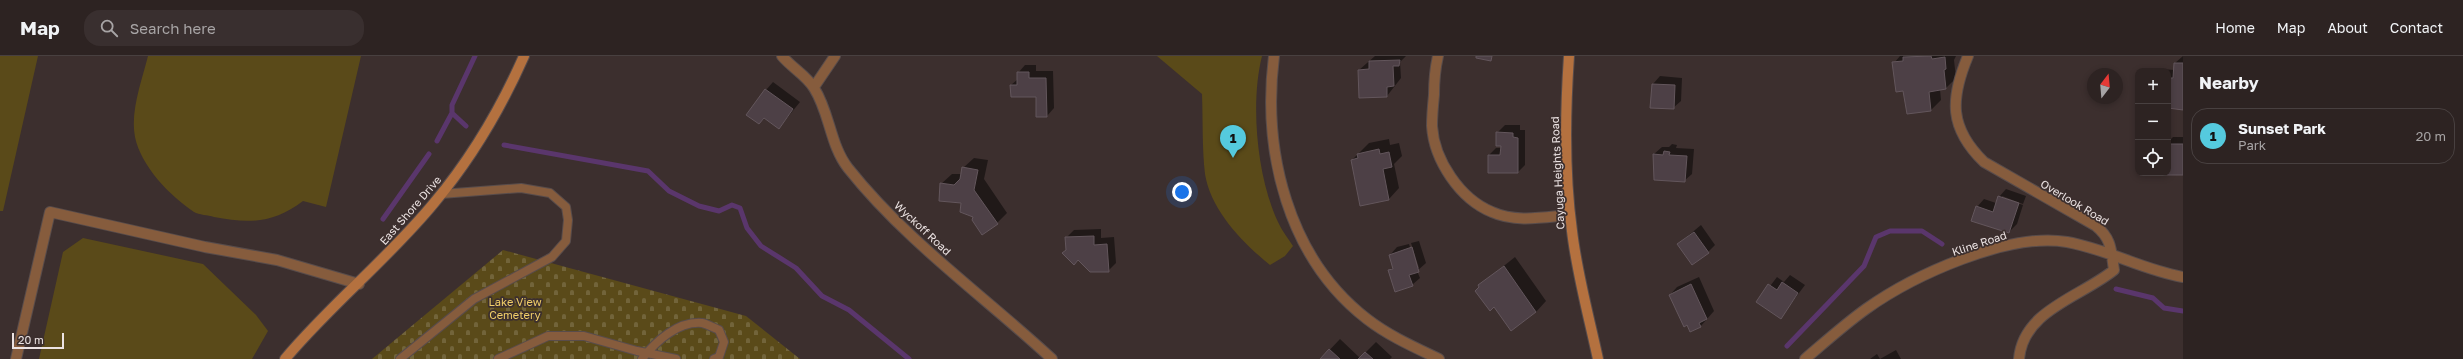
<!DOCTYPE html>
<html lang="en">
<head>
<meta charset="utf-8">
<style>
	body { margin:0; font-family:"Golos Text",sans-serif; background:#392f2f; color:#f1f3f6 }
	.controls { position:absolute; right:12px; top:12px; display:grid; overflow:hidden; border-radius:8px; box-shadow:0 2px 6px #0003 }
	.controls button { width:36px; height:36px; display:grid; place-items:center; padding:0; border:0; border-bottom:1px solid #484040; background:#2d2322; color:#f1f3f6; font:20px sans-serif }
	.compass { position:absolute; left:2087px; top:12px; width:36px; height:36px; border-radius:50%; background:#2d2322; box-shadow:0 2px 6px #0003; rotate:16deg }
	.scale { position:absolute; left:12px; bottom:10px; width:52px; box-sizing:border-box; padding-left:4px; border:2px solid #ece3e3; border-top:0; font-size:11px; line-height:14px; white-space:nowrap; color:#ece3e3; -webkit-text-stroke:3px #3c2f2e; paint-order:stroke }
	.you { position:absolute; left:1182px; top:136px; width:14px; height:14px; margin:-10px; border:3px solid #fff; border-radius:50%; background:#1a73e8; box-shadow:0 0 0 6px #1a73e833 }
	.badge { display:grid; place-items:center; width:26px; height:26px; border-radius:50%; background:#55cade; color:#111; font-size:13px; font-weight:700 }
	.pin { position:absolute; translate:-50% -33px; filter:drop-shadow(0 1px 2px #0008) }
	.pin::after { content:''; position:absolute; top:21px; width:14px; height:12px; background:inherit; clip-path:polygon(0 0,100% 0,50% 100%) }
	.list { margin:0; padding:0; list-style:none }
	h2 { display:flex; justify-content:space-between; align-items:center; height:52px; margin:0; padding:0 16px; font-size:17px }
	h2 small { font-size:13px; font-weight:400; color:#a7a4a5 }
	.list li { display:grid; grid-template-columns:26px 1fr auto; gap:12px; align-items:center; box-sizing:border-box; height:56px; margin:0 8px 8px; padding:0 8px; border:1px solid #484040; border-radius:16px }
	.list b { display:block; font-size:15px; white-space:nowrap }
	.list p { margin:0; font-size:13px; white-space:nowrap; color:#a7a4a5 }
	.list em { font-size:13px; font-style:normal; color:#a7a4a5 }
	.icon { flex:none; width:22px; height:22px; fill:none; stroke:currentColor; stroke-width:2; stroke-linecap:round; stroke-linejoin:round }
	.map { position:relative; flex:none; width:2183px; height:303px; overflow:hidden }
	header { display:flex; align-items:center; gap:24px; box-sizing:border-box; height:56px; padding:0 20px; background:#2d2322; border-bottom:1px solid #484040 }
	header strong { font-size:19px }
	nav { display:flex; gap:22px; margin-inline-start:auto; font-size:14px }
	.search { width:280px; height:36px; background:#392f2f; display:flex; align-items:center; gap:10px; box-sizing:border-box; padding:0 14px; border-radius:16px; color:#a7a4a5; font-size:15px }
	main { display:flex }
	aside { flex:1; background:#2d2322 }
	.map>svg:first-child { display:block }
	.cemetery { fill:url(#cemetery-stones) }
	.park { fill:#5a4a19 }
	.shadow { fill:#0007 }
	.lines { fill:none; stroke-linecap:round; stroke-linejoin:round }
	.stream { stroke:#5a366c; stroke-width:5 }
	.building { fill:#4d4046; stroke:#63565c }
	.lane-casing { stroke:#584c4b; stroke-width:10 }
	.street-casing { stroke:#584c4b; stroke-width:12 }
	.secondary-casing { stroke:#584c4b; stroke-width:12 }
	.lane { stroke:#865c3d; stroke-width:8 }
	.street { stroke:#865c3d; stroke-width:10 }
	.secondary { stroke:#b4713f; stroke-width:10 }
	.labels { text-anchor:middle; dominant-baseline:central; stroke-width:3.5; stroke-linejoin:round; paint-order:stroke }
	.street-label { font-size:11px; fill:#ece3e3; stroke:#3c2f2e }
	.park-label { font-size:11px; fill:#f1ce68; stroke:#3c2f2e }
</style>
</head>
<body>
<header>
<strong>Map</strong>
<div class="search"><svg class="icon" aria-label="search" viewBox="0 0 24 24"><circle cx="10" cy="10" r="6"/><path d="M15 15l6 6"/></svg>Search here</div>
<nav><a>Home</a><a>Map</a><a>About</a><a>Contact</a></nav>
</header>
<main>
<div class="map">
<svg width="2183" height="303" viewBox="0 0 2183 303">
	<defs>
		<pattern id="cemetery-stones" width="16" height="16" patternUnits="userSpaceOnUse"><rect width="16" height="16" fill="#5a4a19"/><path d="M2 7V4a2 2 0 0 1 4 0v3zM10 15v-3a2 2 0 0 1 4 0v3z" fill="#72643a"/></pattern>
	</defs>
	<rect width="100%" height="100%" fill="#3c2f2e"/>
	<path class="cemetery" d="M503 194 746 260 800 303H372Z"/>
	<path class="park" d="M0 0H38L3 155H0Z
		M148 0H361L326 151 303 145C274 167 250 168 214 161 208 159 199 159 194 156 170 140 141 110 135 81 130 56 142 24 148 0Z
		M1157 0H1262C1250 47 1257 122 1278 166 1282 175 1288 182 1293 190L1285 200 1270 209C1243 187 1211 155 1205 118 1202 92 1203 64 1202 38Z
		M83 182 203 208 256 259 268 275 252 303H39L63 196Z"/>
	<path class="shadow" d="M1375 0H1406L1400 6 1401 22 1387 40 1359 14Z
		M1900 0H1956L1954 4 1956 22 1946 32 1940 33 1941 44 1931 54 1907 57 1904 34 1894 7Z
		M2183 0V53L2168 51V15H2157L2159 13 2175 14V7Z
		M1025 9H1036V15H1053L1054 52 1047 60 1037 40 1011 29 1018 23V17Z
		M1660 20 1682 22 1681 45 1673 52 1651 51 1653 28Z
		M773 26 800 46 779 72 765 62 759 67 766 34Z
		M1505 69H1520V74H1525V109L1518 116 1489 99 1496 92H1502L1497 77Z
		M2173 81H2183V118H2165L2168 117V86Z
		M1389 83 1390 89 1399 87 1402 100 1394 108 1399 132 1389 143 1361 148 1352 104 1369 87Z
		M1672 88 1677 89 1676 92 1694 93 1692 118 1684 125 1654 98 1662 91H1669Z
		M974 102 988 104 984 123 1007 157 997 167 974 160 941 128 952 118H962L963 112Z
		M2006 133 2026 140 2023 148 2002 140V142L2023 149 2017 168 2009 176 1977 151 1984 143 1996 147 1999 141Z
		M1701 169 1715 189 1708 196 1678 188Z
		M1101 173V182L1114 181 1116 207 1108 215 1078 203 1067 194 1066 182 1074 174Z
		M1419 185 1426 207 1417 215 1420 222 1412 229 1389 215 1394 210 1390 199 1397 191 1409 188 1417 212H1419L1411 187Z
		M1515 201 1546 245 1536 256 1480 229Z
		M1790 219 1805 229 1781 261 1758 246 1777 221 1784 226Z
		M1699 221 1714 255 1700 271 1670 239 1677 231Z
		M1340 283 1360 302 1376 286 1392 301 1390 303H1321Z
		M1896 294 1901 303H1870L1877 298 1880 303Z"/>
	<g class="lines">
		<path class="stream" d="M466 70 452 57V49L475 0
			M437 85 452 57
			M504 89 648 115 669 135 699 150 719 155 732 149 740 152 747 172 761 190 796 212 822 240 849 254 909 303
			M383 163 429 98
			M2116 233 2153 242 2164 252 2183 255
			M1787 290 1864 210 1876 181 1890 175H1922L1942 188"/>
	</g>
	<path class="building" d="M1476 0H1492L1491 5 1476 2Z
		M1931 0 1932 3 1945 1 1946 13 1944 14 1946 33 1929 36 1931 55 1907 58 1903 35 1896 36 1892 6 1903 5V1Z
		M1400 4 1399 10H1393L1394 30 1387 31V41L1359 42 1358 14 1369 13V5Z
		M2174 7H2183V54L2168 52V22H2173Z
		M1017 16H1029V22H1046L1047 61H1036V41H1011L1010 29H1017Z
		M1652 28 1675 29 1674 53 1650 52Z
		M765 33 793 53 779 73 764 62 759 68 746 59Z
		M1496 76 1513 77V81L1518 82V117H1488V99H1500L1501 90H1496Z
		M2168 88H2183V119H2164L2168 117Z
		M1379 93 1380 98 1389 96 1392 111 1383 113 1389 144 1360 150 1351 104 1358 102 1357 98Z
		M1664 95 1670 96 1669 99 1687 100 1685 126 1654 124 1653 98 1663 99Z
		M962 111 978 114 974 134 998 168 982 179 972 164 973 161 960 156 961 147 939 145 940 127 954 129 960 123Z
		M1998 140 2019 147 2009 177 1971 165 1976 150 1993 156Z
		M1694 176 1709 197 1692 209 1677 188Z
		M1094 180V189L1107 188 1109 216H1090L1078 204 1074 209 1062 197 1066 194 1065 181Z
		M1412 191 1419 216 1409 219 1413 230 1395 236 1388 214 1393 213 1389 199Z
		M1504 210 1536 256 1511 275 1494 251 1490 255 1475 235 1479 231 1478 229Z
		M1782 226 1798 237 1781 263 1756 246 1768 228 1777 234Z
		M1691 228 1707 263 1699 267 1701 271 1690 276 1687 269 1684 271 1669 239Z
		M1329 293 1340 303H1320Z
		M1365 296 1373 303H1358Z"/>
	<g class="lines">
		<g class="lane-casing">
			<path id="lane" d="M400 303 474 243 552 201 566 185 568 164 566 151 550 137 521 132 441 138
				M498 303 548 280H584L637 295 676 303
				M642 303C656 285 678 265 702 267 707 268 714 272 719 274L724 286 719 301 714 303"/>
		</g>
		<g class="street-casing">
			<path id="street" d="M782 0C792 12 806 19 814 32 830 57 830 89 848 112 906 185 984 240 1052 303
				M1274 0C1262 96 1288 202 1367 263 1389 280 1414 291 1439 303
				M1438 0C1435 13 1434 26 1434 39 1433 49 1432 60 1432 70 1434 104 1460 143 1492 156 1516 167 1545 161 1570 159
				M1968 0C1950 43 1949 72 1984 106L2096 170C2112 183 2111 195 2114 214 2081 241 2023 254 2019 303
				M814 31 835 0
				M16 303 50 156 205 191 277 204 359 228
				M1805 303C1825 286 1845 268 1866 253 1914 219 2008 176 2067 186 2107 193 2143 214 2183 221"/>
		</g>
		<g class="secondary-casing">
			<path id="secondary" d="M1569 0C1565 58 1564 117 1572 175 1577 218 1589 261 1598 303
				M285 303C331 248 388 203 434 147 471 103 501 52 524 0"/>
		</g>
		<use href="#lane" class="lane"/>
		<use href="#street" class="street"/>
		<use href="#secondary" class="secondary"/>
	</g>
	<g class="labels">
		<g class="street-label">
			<text transform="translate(1557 117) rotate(-93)">Cayuga Heights Road</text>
			<text transform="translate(2075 146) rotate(31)">Overlook Road</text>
			<text transform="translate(410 154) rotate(-49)">East Shore Drive</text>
			<text transform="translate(923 172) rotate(43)">Wyckoff Road</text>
			<text transform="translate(1979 187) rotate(-18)">Kline Road</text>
		</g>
		<g class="park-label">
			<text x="515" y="245">Lake View<tspan x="515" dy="13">Cemetery</tspan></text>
		</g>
	</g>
</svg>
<div class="controls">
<button>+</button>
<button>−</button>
<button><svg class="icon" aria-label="locate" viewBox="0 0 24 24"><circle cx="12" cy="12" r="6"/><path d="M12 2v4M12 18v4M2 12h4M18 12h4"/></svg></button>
</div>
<svg class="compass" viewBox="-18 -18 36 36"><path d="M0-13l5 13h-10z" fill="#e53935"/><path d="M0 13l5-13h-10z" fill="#a7a4a5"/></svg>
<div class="scale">20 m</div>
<div class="you"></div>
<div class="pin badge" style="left:1233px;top:102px">1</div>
</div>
<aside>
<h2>Nearby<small></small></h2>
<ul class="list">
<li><span class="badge">1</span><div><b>Sunset Park</b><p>Park</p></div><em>20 m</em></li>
</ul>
</aside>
</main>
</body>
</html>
